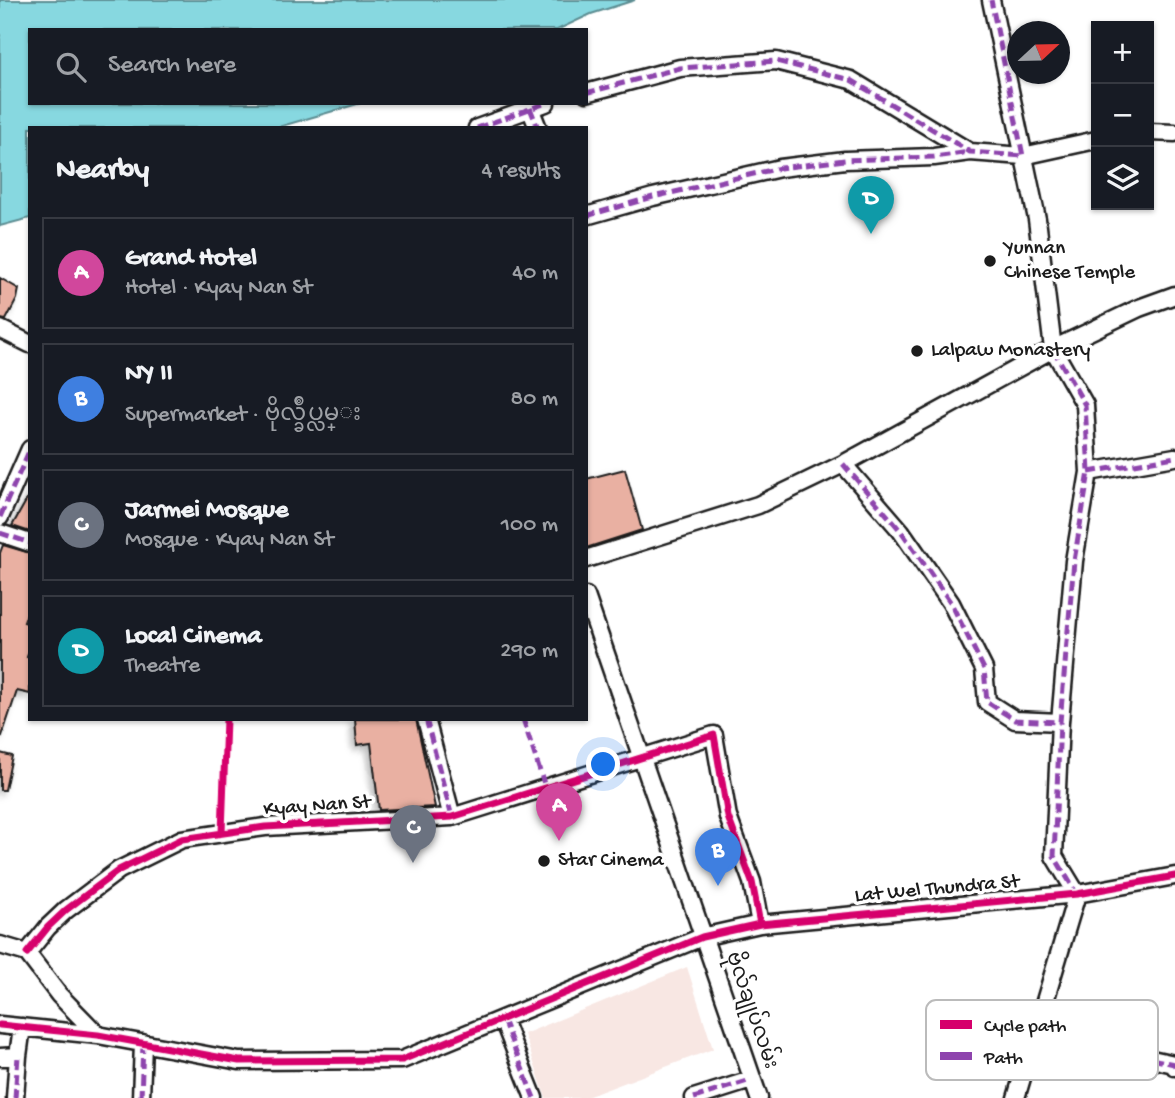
<!DOCTYPE html>
<html lang="en">
<head>
<meta charset="utf-8">
<style>
	body { margin:0; font-family:"Gochi Hand","Noto Sans Myanmar",sans-serif; background:#242831; color:#f1f3f6 }
	.controls { position:absolute; right:21px; top:21px; display:grid; overflow:hidden; border-radius:0px; box-shadow:0 2px 5px #0004 }
	.controls button { width:63px; height:63px; display:grid; place-items:center; padding:0; border:0; border-bottom:2px solid #363941; background:#171b24; color:#f1f3f6; font:35px sans-serif }
	.compass { position:absolute; left:1007px; top:21px; width:63px; height:63px; border-radius:50%; background:#171b24; box-shadow:0 2px 5px #0004; rotate:68deg }
	.you { position:absolute; left:604px; top:765px; width:24px; height:24px; margin:-18px; border:5px solid #fff; border-radius:50%; background:#1a73e8; box-shadow:0 0 0 10px #1a73e833 }
	.badge { display:grid; place-items:center; width:46px; height:46px; border-radius:50%; background:#2563eb; color:#fff; font-size:23px; font-weight:700 }
	.pin { position:absolute; translate:-50% -58px; filter:drop-shadow(0 2px 4px #0008) }
	.pin::after { content:''; position:absolute; top:37px; width:24px; height:21px; background:inherit; clip-path:polygon(0 0,100% 0,50% 100%) }
	.list { margin:0; padding:0; list-style:none }
	h2 { display:flex; justify-content:space-between; align-items:center; height:91px; margin:0; padding:0 28px; font-size:30px }
	h2 small { font-size:23px; font-weight:400; color:#9ea1a6 }
	.list li { display:grid; grid-template-columns:46px 1fr auto; gap:21px; align-items:center; box-sizing:border-box; height:112px; margin:0 14px 14px; padding:0 14px; border:2px solid #363941; border-radius:0px }
	.list b { display:block; font-size:26px; white-space:nowrap }
	.list p { margin:0; font-size:23px; white-space:nowrap; color:#9ea1a6 }
	.list em { font-size:23px; font-style:normal; color:#9ea1a6 }
	.icon { flex:none; width:38px; height:38px; fill:none; stroke:currentColor; stroke-width:2; stroke-linecap:round; stroke-linejoin:round }
	.map { position:relative; flex:none; width:1175px; height:1098px; overflow:hidden }
	.search { position:absolute; background:#171b24; box-shadow:0 2px 5px #0004; left:28px; top:28px; width:560px; height:77px; display:flex; align-items:center; gap:18px; box-sizing:border-box; padding:0 24px; border-radius:0px; color:#9ea1a6; font-size:26px }
	.panel { position:absolute; background:#171b24; box-shadow:0 2px 5px #0004; left:28px; top:126px; width:560px; height:595px; border-radius:0px }
	.map>svg:first-child { display:block }
	.built { fill:#f8e7e3 }
	.water { fill:#87d8e0; stroke:#5c8d92; stroke-width:2 }
	.building { fill:#e9b0a2; stroke:#1c1c1c; stroke-width:2; filter:url(#shadow) }
	.lines { fill:none; stroke-linecap:round; stroke-linejoin:round }
	.minor-casing { stroke:#1c1c1c; stroke-width:21 }
	.minor { stroke:#fff; stroke-width:16 }
	.quiet { stroke:#8e44ad; stroke-width:5; stroke-dasharray:10 5; stroke-linecap:butt }
	.cycleway-casing { stroke:#fff; stroke-width:11 }
	.cycleway { stroke:#d6006c; stroke-width:7 }
	.poi-dot { fill:#1c1c1c; stroke:#fff; stroke-width:2.5 }
	.labels { text-anchor:middle; dominant-baseline:central; stroke-width:7; stroke-linejoin:round; paint-order:stroke }
	.poi-label { font-size:21px; fill:#1c1c1c; stroke:#fff; text-anchor:start }
	.street-label { font-size:21px; fill:#1c1c1c; stroke:#fff }
	.key { fill:#fff; stroke:#bbb; stroke-width:2 }
	.key-label { font-size:19px; fill:#1c1c1c }
</style>
</head>
<body>
<div class="map">
<svg width="1175" height="1098" viewBox="0 0 1175 1098">
	<defs>
		<filter id="shadow"><feDropShadow dx="-4" dy="4" stdDeviation="3.5" flood-color="#0004"/></filter>
	</defs>
	<rect width="100%" height="100%" fill="#fff"/>
	<filter id="ink" filterUnits="userSpaceOnUse"><feTurbulence type="fractalNoise" baseFrequency=".0143" numOctaves="2"/><feDisplacementMap in="SourceGraphic" scale="14" xChannelSelector="R" yChannelSelector="G"/><feConvolveMatrix kernelMatrix="1 2 1 2 8 2 1 2 1" color-interpolation-filters="sRGB"/></filter>
	<g filter="url(#ink)">
		<path class="built" d="M687 967 713 1049 584 1098H546L524 1034Z"/>
		<path class="water" d="M0 0H635L591 14 557 30H30V103H361L275 128H30V218L0 226Z"/>
		<path class="building" d="M0 278 19 289 17 299 6 320 0 319Z
			M625 469 642 530 586 548V479Z
			M30 494V532L12 526Z
			M3 545 30 553V605L24 622 30 624V648L27 657 30 658V694L17 691 2 736 0 735V553Z
			M355 719H416L435 807 379 810 371 743 357 745Z
			M0 753 12 756 5 790H0Z"/>
		<g class="lines">
			<g class="minor-casing">
				<path id="minor" d="M991 0 1037 219 1053 349 1085 405 1089 472 1074 561 1060 722 1054 856 1077 894
					M586 93 680 68 776 61 851 80 970 152 1023 156 1096 140
					M530 108 538 128
					M477 128 546 103
					M1149 132 1175 133
					M586 216 653 197 780 168 845 160 934 157 970 152
					M0 329 30 344
					M843 464 901 531 951 603 984 669 987 702 1015 720 1060 722
					M1089 472 1175 457
					M0 517 30 449
					M0 533 30 543
					M586 559 758 505 843 464 1053 349 1139 308 1175 295
					M586 596 759 1098
					M426 719 452 817
					M0 945 27 953 59 995 98 1035
					M27 953 48 927 66 910 119 870 182 839 265 827 452 817 714 735 728 817 752 882 760 924
					M503 1020 534 1098
					M0 1025 98 1035 239 1061 402 1060 702 937 760 924 1077 894 1175 876
					M1035 1033 1174 1064 1175 1067
					M0 1057 18 1056 22 1027
					M15 1098 18 1056
					M141 1098 143 1043
					M694 1098 751 1080
					M1016 1098 1077 894"/>
			</g>
			<use href="#minor" class="minor"/>
			<path class="quiet" d="M586 93 680 68 776 61 851 80 970 152 1023 156 991 0
				M530 108 538 128
				M477 128 546 103
				M586 216 653 197 780 168 845 160 934 157 970 152
				M1053 349 1085 405 1089 472 1074 561 1060 722 1054 856 1077 894
				M843 464 901 531 951 603 984 669 987 702 1015 720 1060 722
				M1089 472 1175 457
				M0 517 30 449
				M0 533 30 543
				M426 719 452 817
				M523 719 545 787
				M503 1020 534 1098
				M1035 1033 1174 1064 1175 1067
				M15 1098 18 1056
				M141 1098 143 1043
				M694 1098 751 1080"/>
			<g class="cycleway-casing">
				<path id="cycleway" d="M222 833 226 719
					M27 953 48 927 66 910 119 870 182 839 265 827 452 817 714 735 728 817 752 882 760 924
					M0 1025 98 1035 239 1061 402 1060 702 937 760 924 1077 894 1175 876"/>
			</g>
			<use href="#cycleway" class="cycleway"/>
		</g>
	</g>
	<g class="poi-dot">
		<circle cx="990" cy="261" r="7"/>
		<circle cx="917" cy="351" r="7"/>
		<circle cx="544" cy="861" r="7"/>
	</g>
	<g class="labels">
		<g class="poi-label">
			<text x="1004" y="249">Yunnan<tspan x="1004" dy="24">Chinese Temple</tspan></text>
			<text x="931" y="351">Lalpaw Monastery</text>
			<text x="558" y="861">Star Cinema</text>
		</g>
		<g class="street-label">
			<text transform="translate(317 807) rotate(-4)">Kyay Nan St</text>
			<text transform="translate(937 890) rotate(-5)">Lat Wel Thundra St</text>
			<text transform="translate(750 1011) rotate(71)">ဗိုလ်ချုပ်လမ်း</text>
		</g>
	</g>
	<rect x="926" y="1000" width="232" height="80" rx="10" class="key"/>
	<rect x="940" y="1020" width="32" height="9" fill="#d6006c"/>
	<rect x="940" y="1052" width="32" height="8" fill="#8e44ad"/>
	<g class="key-label">
		<text x="984" y="1031">Cycle path</text>
		<text x="984" y="1063">Path</text>
	</g>
</svg>
<div class="controls">
<button>+</button>
<button>−</button>
<button><svg class="icon" aria-label="layers" viewBox="0 0 24 24"><path d="M12 4l9 5-9 5-9-5zM3 14l9 5 9-5"/></svg></button>
</div>
<svg class="compass" viewBox="-18 -18 36 36"><path d="M0-13l5 13h-10z" fill="#e53935"/><path d="M0 13l5-13h-10z" fill="#9ea1a6"/></svg>
<div class="you"></div>
<div class="pin badge" style="left:559px;top:841px;background:#d1479c">A</div>
<div class="pin badge" style="left:718px;top:886px;background:#3f7fe0">B</div>
<div class="pin badge" style="left:413px;top:863px;background:#6b7280">C</div>
<div class="pin badge" style="left:871px;top:234px;background:#0f9aa8">D</div>
<div class="search"><svg class="icon" aria-label="search" viewBox="0 0 24 24"><circle cx="10" cy="10" r="6"/><path d="M15 15l6 6"/></svg>Search here</div>
<section class="panel">
<h2>Nearby<small>4 results</small></h2>
<ul class="list">
<li><span class="badge" style="background:#d1479c">A</span><div><b>Grand Hotel</b><p>Hotel · Kyay Nan St</p></div><em>40 m</em></li>
<li><span class="badge" style="background:#3f7fe0">B</span><div><b>NY II</b><p>Supermarket · ဗိုလ္ခ်ဳပ္လမ္း</p></div><em>80 m</em></li>
<li><span class="badge" style="background:#6b7280">C</span><div><b>Jarmei Mosque</b><p>Mosque · Kyay Nan St</p></div><em>100 m</em></li>
<li><span class="badge" style="background:#0f9aa8">D</span><div><b>Local Cinema</b><p>Theatre</p></div><em>290 m</em></li>
</ul>
</section>
</div>
</body>
</html>
